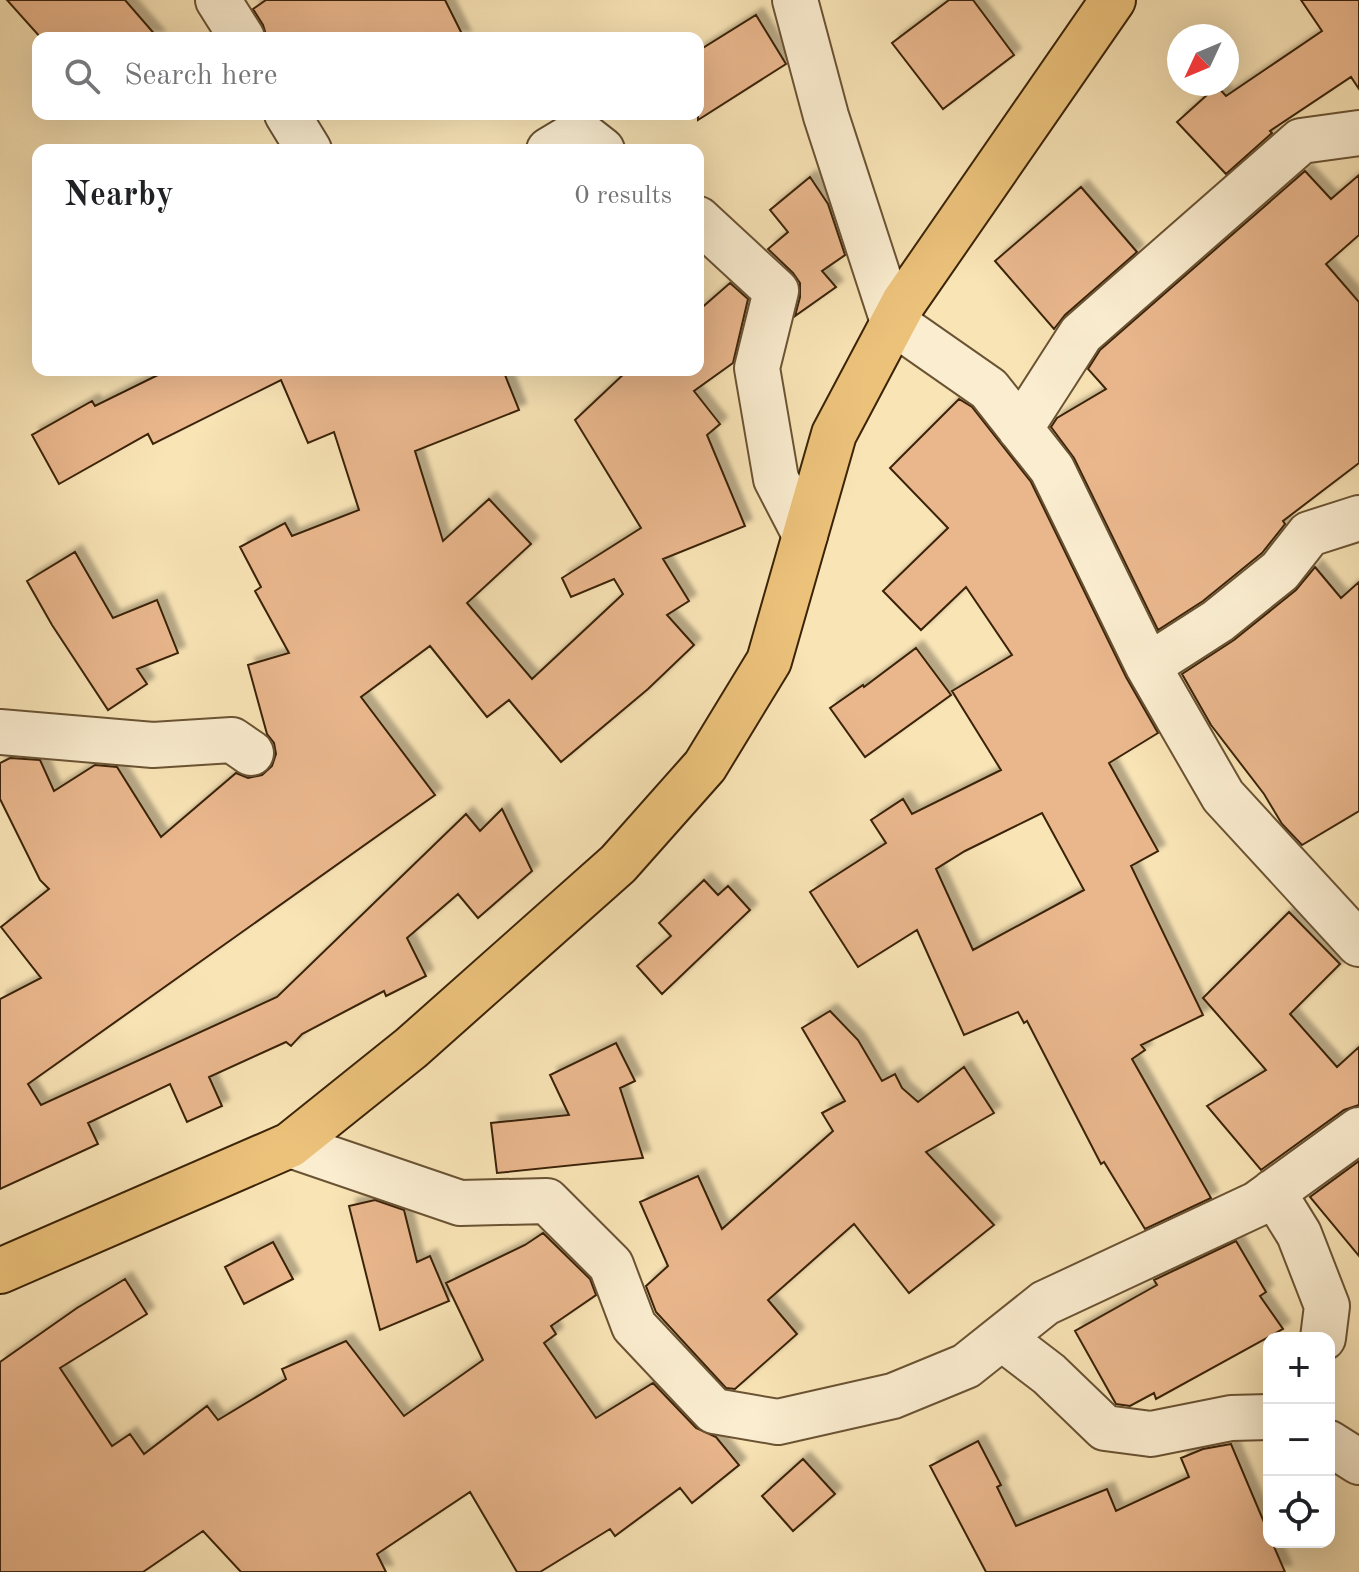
<!DOCTYPE html>
<html lang="en">
<head>
<meta charset="utf-8">
<style>
	body { margin:0; font-family:"Old Standard TT",serif; background:#f6f6f6; color:#202124 }
	.controls { position:absolute; right:24px; bottom:24px; display:grid; overflow:hidden; border-radius:16px; box-shadow:0 8px 32px #0002 }
	.controls button { width:72px; height:72px; display:grid; place-items:center; padding:0; border:0; border-bottom:2px solid #e0e0e0; background:#fff; color:#202124; font:40px sans-serif }
	.compass { position:absolute; left:1167px; top:24px; width:72px; height:72px; border-radius:50%; background:#fff; box-shadow:0 8px 32px #0002; rotate:226deg }
	.list { margin:0; padding:0; list-style:none }
	h2 { display:flex; justify-content:space-between; align-items:center; height:104px; margin:0; padding:0 32px; font-size:34px }
	h2 small { font-size:26px; font-weight:400; color:#757577 }
	.icon { flex:none; width:44px; height:44px; fill:none; stroke:currentColor; stroke-width:2; stroke-linecap:round; stroke-linejoin:round }
	.map { position:relative; flex:none; width:1359px; height:1572px; overflow:hidden }
	.search { position:absolute; background:#fff; box-shadow:0 8px 32px #0002; left:32px; top:32px; width:672px; height:88px; display:flex; align-items:center; gap:20px; box-sizing:border-box; padding:0 28px; border-radius:16px; color:#757577; font-size:30px }
	.panel { position:absolute; background:#fff; box-shadow:0 8px 32px #0002; left:32px; top:144px; width:672px; height:232px; border-radius:16px }
	.map>svg:first-child { display:block }
	.building { fill:#eab78d; stroke:#3a2307; stroke-width:2; fill-rule:evenodd; filter:url(#shadow) }
	.lines { fill:none; stroke-linecap:round; stroke-linejoin:round }
	.minor-casing { stroke:#6a5333; stroke-width:48 }
	.primary-casing { stroke:#3a2307; stroke-width:48 }
	.minor { stroke:#fbedd0; stroke-width:44 }
	.primary { stroke:#ecc27b; stroke-width:44 }
</style>
</head>
<body>
<div class="map">
<svg width="1359" height="1572" viewBox="0 0 1359 1572">
	<defs>
		<filter id="shadow"><feDropShadow dx="7" dy="-7" stdDeviation="2" flood-color="#0004"/></filter>
	</defs>
	<rect width="100%" height="100%" fill="#f9e4b6"/>
	<filter id="stains"><feTurbulence type="fractalNoise" baseFrequency=".0025" numOctaves="4"/><feColorMatrix values="0 0 0 0 .2 0 0 0 0 .09 0 0 0 0 .02 0 0 0 .5 -.17"/></filter>
	<radialGradient id="worn" r=".72"><stop offset=".6" stop-color="#630" stop-opacity="0"/><stop offset="1" stop-color="#630" stop-opacity=".3"/></radialGradient>
	<path class="building" d="M7 0H125L158 38H41Z
		M266 0H445L464 38H267L263 25 253 9Z
		M949 0H973L1014 55 943 109 892 43Z
		M1301 0H1359V89L1351 77 1270 131 1272 133 1226 174 1177 122 1217 86 1226 96 1322 31Z
		M756 15 786 64 698 120V51Z
		M1305 171 1331 199 1359 175V235L1326 264 1359 302V463L1283 521 1285 524 1262 553 1203 601 1158 630 1074 458 1051 427 1057 418 1106 389 1088 369 1100 350Z
		M810 177 828 204 845 255 822 271 836 287 795 316 800 297V283L793 273 768 249 788 232 770 210Z
		M1081 187 1137 252 1065 315 1054 329 995 261Z
		M730 283 748 299 733 363 694 391 720 424 707 435 745 526 663 559 689 601 667 615 694 645 648 689 561 762 509 700 487 717 430 646 361 697 435 795 28 1084 41 1105 277 997 466 814 480 831 502 809 532 871 478 918 458 894 407 938 426 976 386 996 384 991 302 1034 291 1046 286 1042 209 1077 222 1106 187 1122 170 1084 88 1123 98 1144 0 1189V999L41 978 1 927 49 889 40 880 0 799V763L10 758 40 760 54 791 95 765 117 767 161 837 236 773 248 778 262 775 272 766 276 754 274 743 267 734 248 665 289 653 255 591 261 587 240 547 285 523 292 536 359 510 334 432 308 443 281 380 153 444 148 434 59 484 32 435 92 401 95 406 168 370H503L519 410 415 451 443 541 489 499 531 544 467 603 532 679 623 594 614 579 571 597 562 578 641 528 575 420 628 370H698V311Z
		M959 399 972 407 1031 482 1126 677 1158 733 1109 763 1158 851 1131 866 1203 1015 1141 1045 1145 1050 1132 1059 1211 1198 1145 1229 1104 1162 1101 1164 1027 1021 1024 1023 1018 1012 964 1035 917 930 858 967 810 892 886 843 871 820 903 799 912 814 1001 770 952 691 1012 655 966 587 921 630 883 591 948 528 890 468ZM1042 813 1084 890 973 950 936 869 965 851Z
		M75 552 113 618 157 600 178 653 137 669 147 684 108 710 52 625 27 581Z
		M1315 567 1341 598 1359 582V811L1302 845 1282 824 1264 794 1211 725 1182 674 1234 640 1296 590Z
		M916 648 951 695 865 757 830 708 863 685 864 687Z
		M704 880 718 895 728 886 750 910 662 994 637 966 671 936 659 923Z
		M1289 912 1340 964 1290 1014 1337 1067 1359 1047V1105L1344 1110 1261 1170 1207 1106 1266 1070 1203 998Z
		M830 1011 858 1040 882 1081 895 1074 902 1088 918 1102 964 1067 994 1113 926 1152 994 1225 909 1293 854 1224 768 1300 797 1334 735 1389 726 1388 656 1312 646 1286 668 1266 640 1202 698 1176 722 1229 833 1131 822 1113 845 1101 802 1028Z
		M616 1043 635 1081 620 1088 643 1158 497 1173 491 1123 569 1115 550 1075Z
		M1359 1161V1256L1310 1197Z
		M375 1200 404 1210 417 1262 430 1256 449 1301 380 1330 349 1206Z
		M543 1233 590 1279 596 1295 551 1326 556 1334 544 1343 596 1418 653 1383 696 1428 716 1437 739 1465 692 1503 680 1488 615 1536 610 1529 540 1572H517L470 1492 377 1554 386 1572H241L203 1531 143 1572H0V1362L77 1308 125 1279 147 1314 60 1368 112 1446 130 1434 144 1454 207 1406 218 1420 286 1379 282 1369 346 1341 404 1416 483 1360 446 1283 525 1245Z
		M1236 1241 1266 1292 1260 1296 1283 1329 1156 1399 1154 1393 1130 1406 1116 1404 1075 1331 1157 1285 1154 1280Z
		M273 1242 293 1279 244 1304 225 1267Z
		M978 1441 1001 1485 997 1487 1016 1526 1107 1489 1116 1511 1189 1477 1181 1458 1203 1449 1231 1444 1269 1534V1542H1272L1285 1572H986L930 1466Z
		M803 1459 835 1494 793 1531 762 1496Z"/>
	<g class="lines">
		<g class="minor-casing">
			<path id="minor" d="M218 0 242 38
				M795 0 826 116 893 322 989 389 1052 469 1148 666 1223 796 1359 944
				M287 114 309 150
				M549 150 579 132 602 150
				M698 219 776 291 757 368 776 479 805 535
				M1020 429 1081 334 1301 141 1359 133
				M1148 666 1218 621 1280 571 1309 534 1359 518
				M0 732 153 745 232 740 251 753
				M290 1145 460 1203 547 1201 611 1265 634 1326 714 1411 778 1422 893 1396 966 1366 1045 1303 1257 1204 1359 1130
				M1273 1192 1299 1234 1327 1306 1323 1338
				M1002 1338 1049 1374 1105 1428 1151 1434 1231 1418 1269 1417
				M1329 1443 1359 1462"/>
		</g>
		<g class="primary-casing">
			<path id="primary" d="M0 1271 290 1145 411 1048 618 864 705 766 769 661 834 434 904 302 1113 0"/>
		</g>
		<use href="#minor" class="minor"/>
		<use href="#primary" class="primary"/>
	</g>
	<rect width="100%" height="100%" filter="url(#stains)"/>
	<rect width="100%" height="100%" fill="url(#worn)"/>
</svg>
<div class="controls">
<button>+</button>
<button>−</button>
<button><svg class="icon" aria-label="locate" viewBox="0 0 24 24"><circle cx="12" cy="12" r="6"/><path d="M12 2v4M12 18v4M2 12h4M18 12h4"/></svg></button>
</div>
<svg class="compass" viewBox="-18 -18 36 36"><path d="M0-13l5 13h-10z" fill="#e53935"/><path d="M0 13l5-13h-10z" fill="#757577"/></svg>
<div class="search"><svg class="icon" aria-label="search" viewBox="0 0 24 24"><circle cx="10" cy="10" r="6"/><path d="M15 15l6 6"/></svg>Search here</div>
<section class="panel">
<h2>Nearby<small>0 results</small></h2>
<ul class="list">
</ul>
</section>
</div>
</body>
</html>
